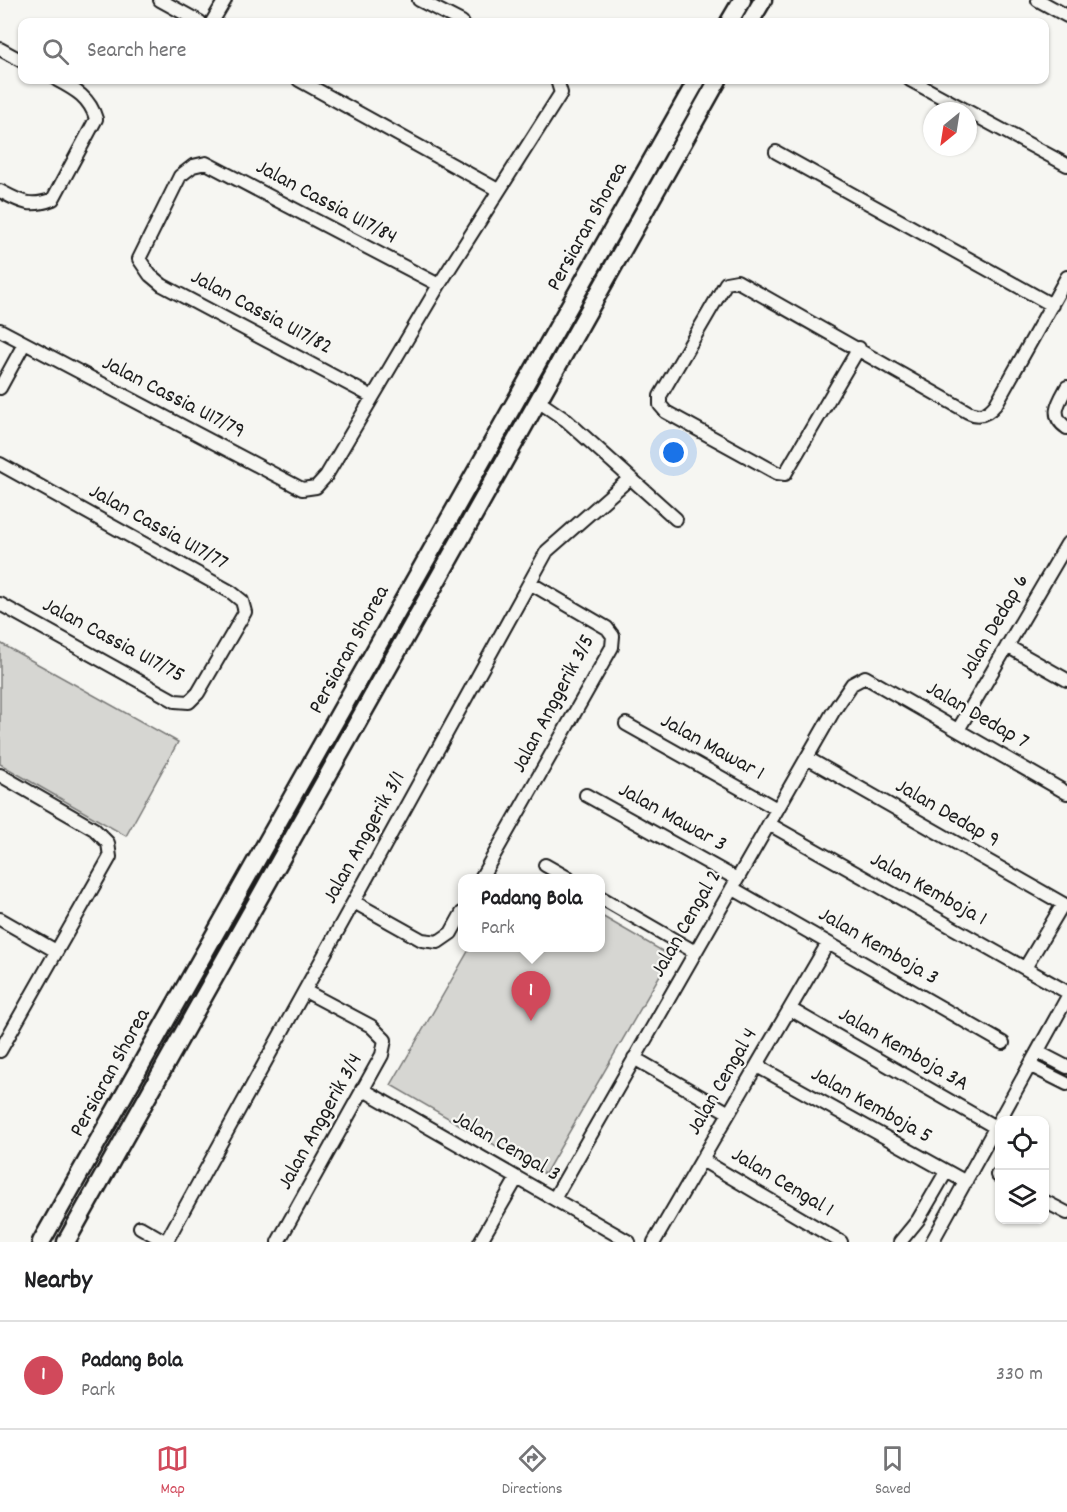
<!DOCTYPE html>
<html lang="en">
<head>
<meta charset="utf-8">
<style>
	body { margin:0; font-family:Dekko,sans-serif; background:#f6f6f6; color:#202124 }
	.controls { position:absolute; right:18px; bottom:18px; display:grid; overflow:hidden; border-radius:12px; box-shadow:0 2px 4px #0004 }
	.controls button { width:54px; height:54px; display:grid; place-items:center; padding:0; border:0; border-bottom:2px solid #e0e0e0; background:#fff; color:#202124; font:30px sans-serif }
	.compass { position:absolute; left:923px; top:102px; width:54px; height:54px; border-radius:50%; background:#fff; box-shadow:0 2px 4px #0004; rotate:210deg }
	.you { position:absolute; left:674px; top:453px; width:21px; height:21px; margin:-15px; border:4px solid #fff; border-radius:50%; background:#1a73e8; box-shadow:0 0 0 9px #1a73e833 }
	.badge { display:grid; place-items:center; width:39px; height:39px; border-radius:50%; background:#d1495b; color:#fff; font-size:20px; font-weight:700 }
	.pin { position:absolute; translate:-50% -50px; filter:drop-shadow(0 2px 3px #0008) }
	.pin::after { content:''; position:absolute; top:32px; width:21px; height:18px; background:inherit; clip-path:polygon(0 0,100% 0,50% 100%) }
	.popup { position:absolute; left:458px; top:874px; width:147px; height:78px; box-sizing:border-box; display:grid; place-content:center; border-radius:12px; background:#fff; filter:drop-shadow(0 2px 4px #0005); font-size:20px; white-space:nowrap; color:#757577 }
	.popup b { font-size:22px; color:#202124 }
	.popup::after { content:''; position:absolute; left:50%; top:100%; margin-left:-12px; border:12px solid transparent; border-top-color:#fff }
	.list { margin:0; padding:0; list-style:none }
	h2 { display:flex; justify-content:space-between; align-items:center; height:78px; margin:0; padding:0 24px; font-size:26px }
	h2 small { font-size:20px; font-weight:400; color:#757577 }
	.list li { display:grid; grid-template-columns:39px 1fr auto; gap:18px; align-items:center; box-sizing:border-box; height:108px; padding:0 24px; border-top:2px solid #e0e0e0 }
	.list b { display:block; font-size:22px; white-space:nowrap }
	.list p { margin:0; font-size:20px; white-space:nowrap; color:#757577 }
	.list em { font-size:20px; font-style:normal; color:#757577 }
	.icon { flex:none; width:33px; height:33px; fill:none; stroke:currentColor; stroke-width:2; stroke-linecap:round; stroke-linejoin:round }
	.map { position:relative; flex:none; width:1067px; height:1242px; overflow:hidden }
	.search { position:absolute; background:#fff; box-shadow:0 2px 4px #0004; left:18px; right:18px; top:18px; height:66px; display:flex; align-items:center; gap:15px; box-sizing:border-box; padding:0 21px; border-radius:12px; color:#757577; font-size:22px }
	.sheet { height:186px; background:#fff }
	nav { display:flex; justify-content:space-around; align-items:center; box-sizing:border-box; height:84px; border-top:2px solid #e0e0e0; background:#fff; font-size:16px; color:#757577 }
	nav a { display:grid; justify-items:center; gap:3px }
	nav .on { color:#d1495b }
	.map>svg:first-child { display:block }
	.green { fill:#d6d6d2; stroke:#797977; stroke-width:1.5 }
	.lines { fill:none; stroke-linecap:round; stroke-linejoin:round }
	.minor-casing { stroke:#1c1c1c; stroke-width:16 }
	.major-casing { stroke:#1c1c1c; stroke-width:21 }
	.minor { stroke:#f6f6f2; stroke-width:12 }
	.major { stroke:#f6f6f2; stroke-width:16 }
	.labels { text-anchor:middle; dominant-baseline:central; stroke-width:4.5; stroke-linejoin:round; paint-order:stroke }
	.street-label { font-size:22px; fill:#1c1c1c; stroke:#f6f6f2 }
</style>
</head>
<body>
<div class="map">
<svg width="1067" height="1242" viewBox="0 0 1067 1242">
	<rect width="100%" height="100%" fill="#f6f6f2"/>
	<filter id="ink" filterUnits="userSpaceOnUse"><feTurbulence type="fractalNoise" baseFrequency=".0167" numOctaves="2"/><feDisplacementMap in="SourceGraphic" scale="12" xChannelSelector="R" yChannelSelector="G"/><feConvolveMatrix kernelMatrix="1 2 1 2 8 2 1 2 1" color-interpolation-filters="sRGB"/></filter>
	<g filter="url(#ink)">
		<path class="green" d="M0 643 178 742 126 836 0 764Z
			M600 915 671 956 545 1174 391 1085 470 948H600Z"/>
		<g class="lines">
			<g class="minor-casing">
				<path id="minor" d="M160 0 200 22
					M419 0 462 22
					M1038 0 1067 16
					M212 22 225 0
					M0 49 22 61
					M299 80 498 190
					M910 80 1067 165
					M776 152 1052 305
					M0 191C21 202 30 208 53 199L96 119C90 98 76 90 57 80
					M0 330 302 489 316 487 326 476 439 285 561 93 557 80
					M859 348 785 474 777 473 666 412 660 405V396L726 283 737 281 968 412C980 418 988 414 996 404L1067 277
					M1067 387C1058 403 1049 416 1067 428
					M0 388 24 344
					M371 396 162 285 150 275 139 259 180 176 193 166 206 163 439 285
					M538 401 566 420 676 519
					M0 464 231 592 242 601 245 612 198 693 189 702 175 701 0 604
					M1007 646 1067 680
					M626 724 777 809
					M958 730 1067 544
					M807 758 1067 906
					M0 775 94 829 108 843 110 857 0 1051
					M586 795 737 879
					M769 824 1067 992
					M545 865 568 878
					M481 878 612 647 613 636 607 628 530 583
					M732 888 1003 1043
					M600 897 695 952
					M354 902 422 940 438 942 451 933 462 913
					M0 919 56 951
					M1025 968 1063 904
					M790 1009 995 1127
					M1038 1052 1067 1067
					M634 1058 729 1113
					M757 1066 966 1182
					M1031 1066 1067 1084
					M362 1089 629 1242
					M702 1160 841 1242
					M997 1175 1000 1177
					M554 1199 833 712 852 684 865 677 1067 793
					M1044 1201 1067 1213
					M140 1227 166 1242
					M166 1242 547 551 629 479
					M278 1242 382 1055 385 1040 371 1026 305 991
					M480 1242 517 1178
					M654 1242 828 943
					M900 1242 918 1220 946 1172
					M932 1242 1067 998"/>
			</g>
			<g class="major-casing">
				<path id="major" d="M729 22 742 0
					M750 22 763 0
					M41 1242 697 80
					M66 1242 718 80"/>
			</g>
			<use href="#minor" class="minor"/>
			<use href="#major" class="major"/>
		</g>
	</g>
	<g class="labels">
		<g class="street-label">
			<text transform="translate(326 203) rotate(28)">Jalan Cassia U17/84</text>
			<text transform="translate(588 227) rotate(-61)">Persiaran Shorea</text>
			<text transform="translate(261 313) rotate(28)">Jalan Cassia U17/82</text>
			<text transform="translate(173 398) rotate(27)">Jalan Cassia U17/79</text>
			<text transform="translate(158 528) rotate(29)">Jalan Cassia U17/77</text>
			<text transform="translate(995 627) rotate(-60)">Jalan Dedap 6</text>
			<text transform="translate(113 641) rotate(28)">Jalan Cassia U17/75</text>
			<text transform="translate(350 650) rotate(-61)">Persiaran Shorea</text>
			<text transform="translate(554 704) rotate(-62)">Jalan Anggerik 3/5</text>
			<text transform="translate(977 716) rotate(30)">Jalan Dedap 7</text>
			<text transform="translate(712 748) rotate(29)">Jalan Mawar 1</text>
			<text transform="translate(947 814) rotate(30)">Jalan Dedap 9</text>
			<text transform="translate(672 818) rotate(29)">Jalan Mawar 3</text>
			<text transform="translate(365 838) rotate(-61)">Jalan Anggerik 3/1</text>
			<text transform="translate(928 890) rotate(29)">Jalan Kemboja 1</text>
			<text transform="translate(687 924) rotate(-60)">Jalan Cengal 2</text>
			<text transform="translate(878 947) rotate(30)">Jalan Kemboja 3</text>
			<text transform="translate(903 1050) rotate(30)">Jalan Kemboja 3A</text>
			<text transform="translate(111 1073) rotate(-61)">Persiaran Shorea</text>
			<text transform="translate(723 1082) rotate(-60)">Jalan Cengal 4</text>
			<text transform="translate(871 1106) rotate(29)">Jalan Kemboja 5</text>
			<text transform="translate(321 1122) rotate(-61)">Jalan Anggerik 3/4</text>
			<text transform="translate(506 1147) rotate(30)">Jalan Cengal 3</text>
			<text transform="translate(782 1183) rotate(31)">Jalan Cengal 1</text>
		</g>
	</g>
</svg>
<div class="controls">
<button><svg class="icon" aria-label="locate" viewBox="0 0 24 24"><circle cx="12" cy="12" r="6"/><path d="M12 2v4M12 18v4M2 12h4M18 12h4"/></svg></button>
<button><svg class="icon" aria-label="layers" viewBox="0 0 24 24"><path d="M12 4l9 5-9 5-9-5zM3 14l9 5 9-5"/></svg></button>
</div>
<svg class="compass" viewBox="-18 -18 36 36"><path d="M0-13l5 13h-10z" fill="#e53935"/><path d="M0 13l5-13h-10z" fill="#757577"/></svg>
<div class="you"></div>
<div class="pin badge" style="left:531px;top:1021px">1</div>
<div class="popup"><b>Padang Bola</b>Park</div>
<div class="search"><svg class="icon" aria-label="search" viewBox="0 0 24 24"><circle cx="10" cy="10" r="6"/><path d="M15 15l6 6"/></svg>Search here</div>
</div>
<section class="sheet">
<h2>Nearby<small></small></h2>
<ul class="list">
<li><span class="badge">1</span><div><b>Padang Bola</b><p>Park</p></div><em>330 m</em></li>
</ul>
</section>
<nav>
<a class="on"><svg class="icon" aria-label="map" viewBox="0 0 24 24"><path d="M3 6l6-2 6 2 6-2v14l-6 2-6-2-6 2zM9 4v14M15 6v14"/></svg>Map</a>
<a><svg class="icon" aria-label="directions" viewBox="0 0 24 24"><path d="M12 3l9 9-9 9-9-9zM9 14v-3h6M13 9l2 2-2 2"/></svg>Directions</a>
<a><svg class="icon" aria-label="saved" viewBox="0 0 24 24"><path d="M7 4h10v16l-5-4-5 4z"/></svg>Saved</a>
</nav>
</body>
</html>
